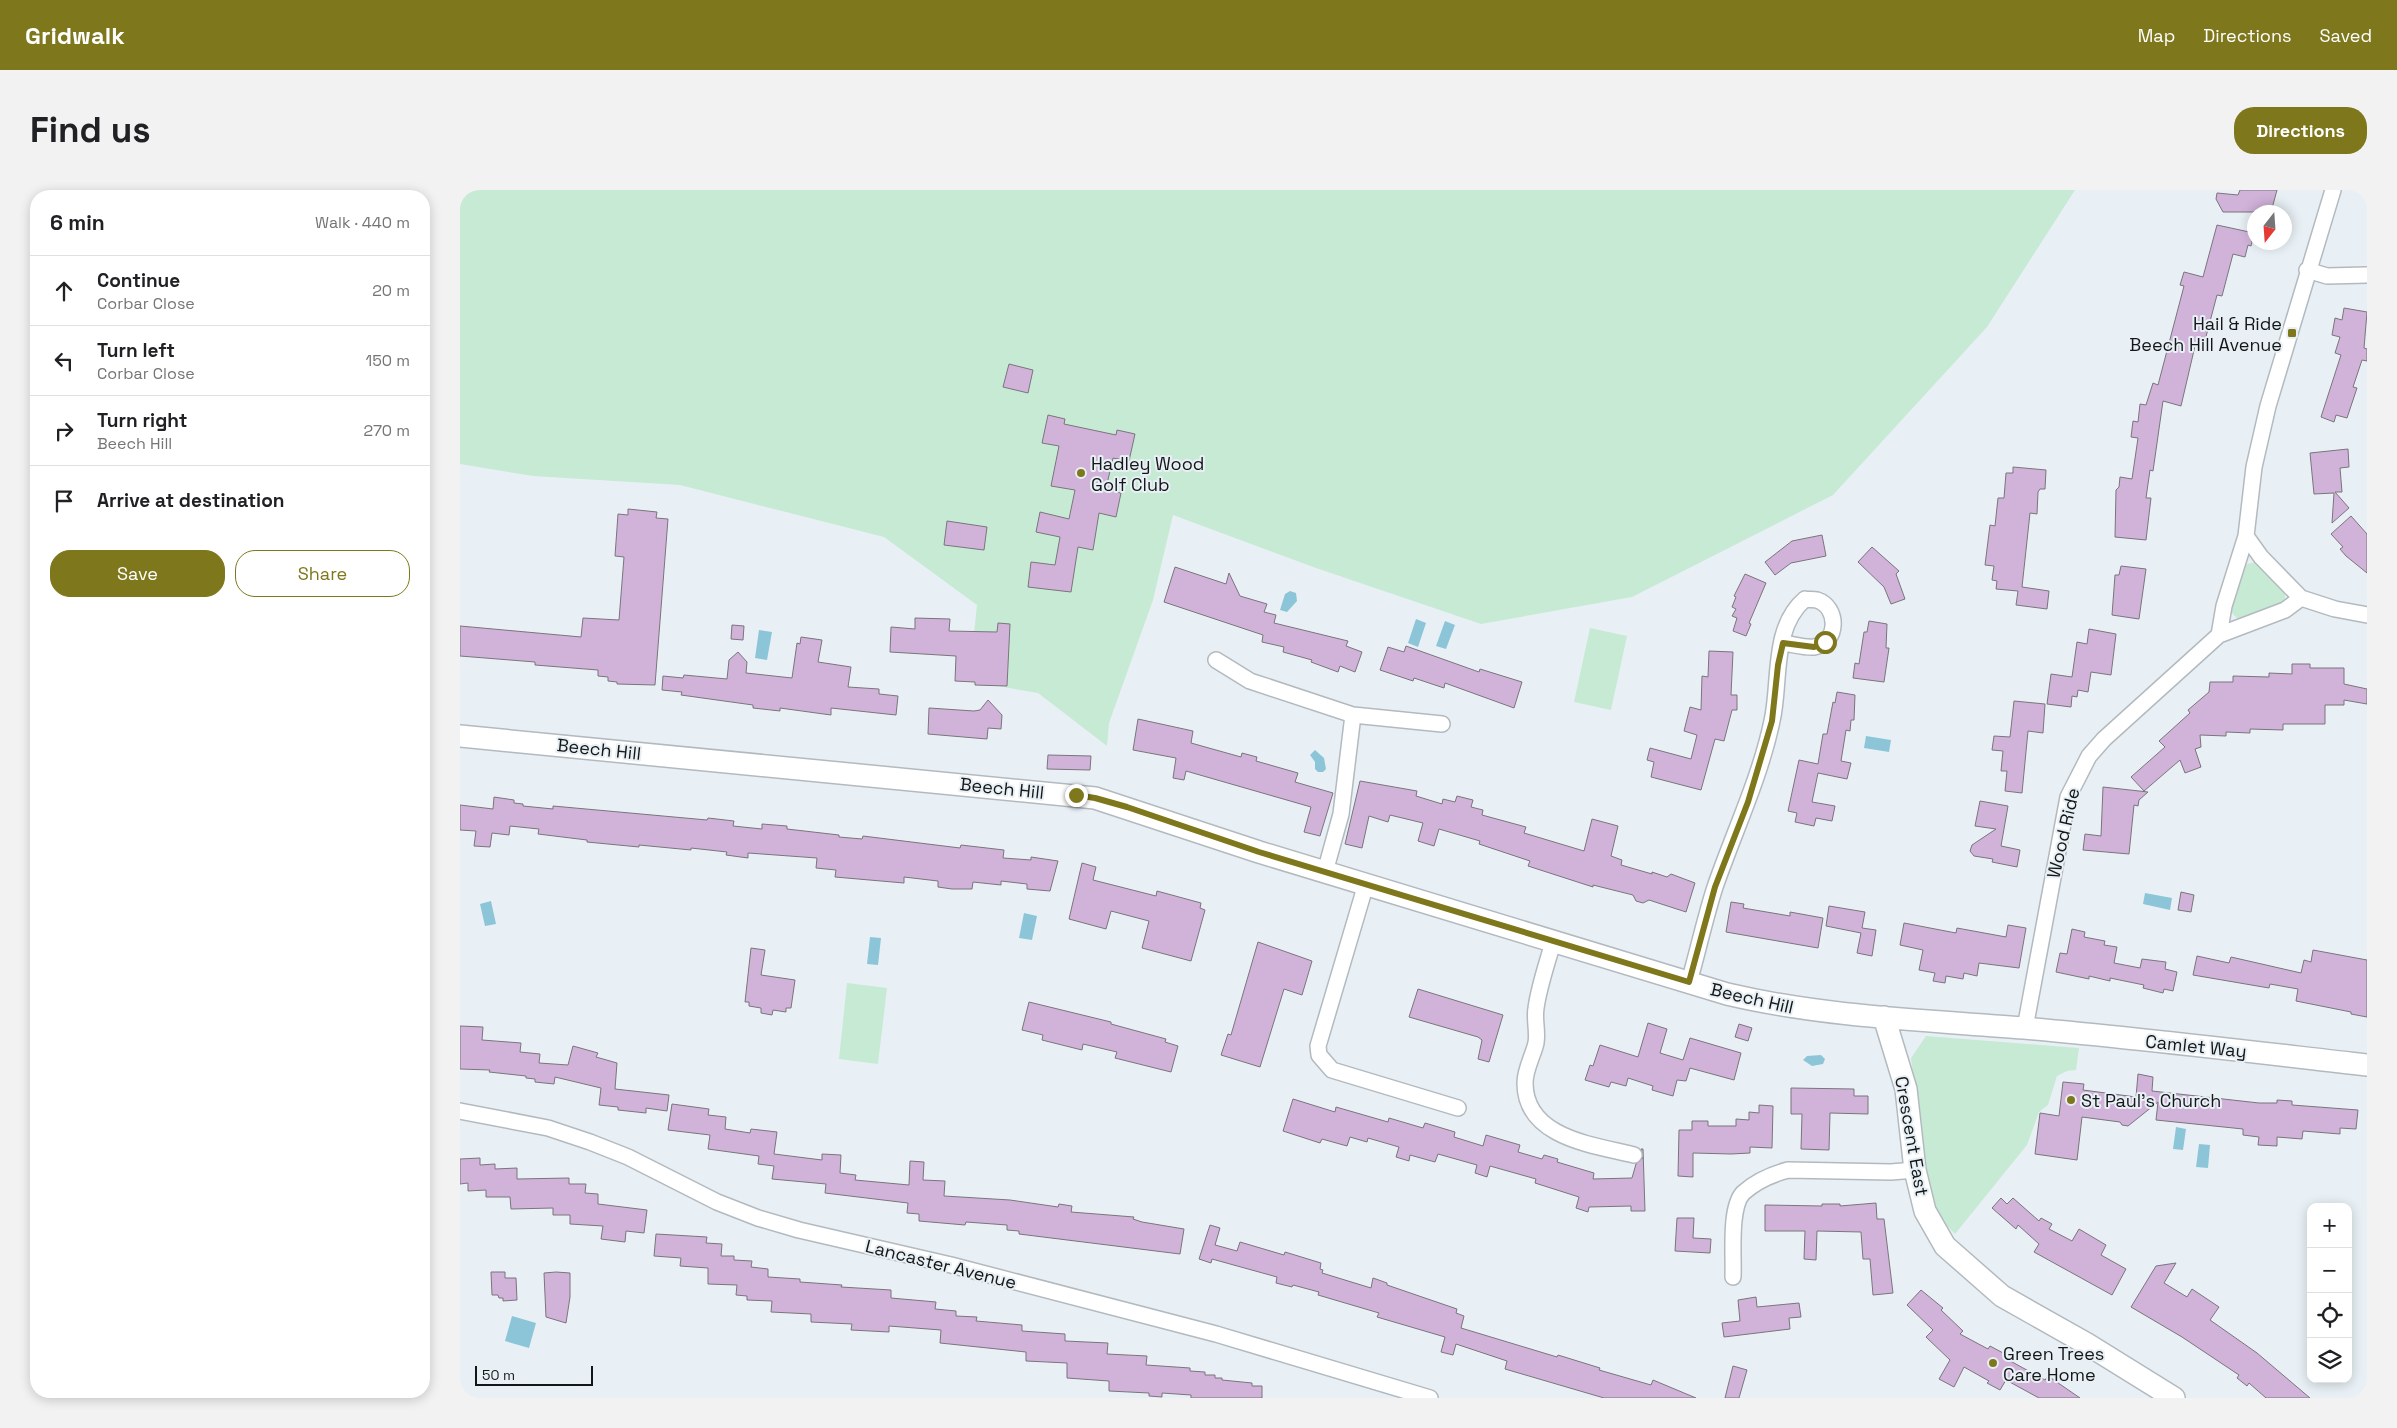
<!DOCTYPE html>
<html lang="en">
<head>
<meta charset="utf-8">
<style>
	body { margin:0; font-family:"Space Grotesk",sans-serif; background:#f2f2f2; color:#202124 }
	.controls { position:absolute; right:15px; bottom:15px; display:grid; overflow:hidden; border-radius:10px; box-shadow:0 2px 12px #0003 }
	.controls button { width:45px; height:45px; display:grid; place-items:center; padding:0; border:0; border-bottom:1px solid #e0e0e0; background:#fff; color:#202124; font:25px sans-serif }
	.compass { position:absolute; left:1787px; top:15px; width:45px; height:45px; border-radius:50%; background:#fff; box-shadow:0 2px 12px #0003; rotate:197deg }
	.scale { position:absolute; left:15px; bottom:12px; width:118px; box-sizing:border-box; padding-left:5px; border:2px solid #141718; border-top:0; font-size:14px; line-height:18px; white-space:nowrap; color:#141718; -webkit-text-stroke:4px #e8f0f5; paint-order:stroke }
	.stop { position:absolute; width:15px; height:15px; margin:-11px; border:4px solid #7e771b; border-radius:50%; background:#fff }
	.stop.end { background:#7e771b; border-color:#fff; box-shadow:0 1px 5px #0008 }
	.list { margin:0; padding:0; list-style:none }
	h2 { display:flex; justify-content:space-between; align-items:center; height:65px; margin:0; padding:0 20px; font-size:21px }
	h2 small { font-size:16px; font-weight:400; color:#757577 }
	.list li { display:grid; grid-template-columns:32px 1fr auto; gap:15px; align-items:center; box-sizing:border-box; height:70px; padding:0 20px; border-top:1px solid #e0e0e0 }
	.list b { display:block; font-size:19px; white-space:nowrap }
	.list p { margin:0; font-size:16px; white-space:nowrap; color:#757577 }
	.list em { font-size:16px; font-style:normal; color:#757577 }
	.actions { display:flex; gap:10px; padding:15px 20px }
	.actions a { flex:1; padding:11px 0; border:1px solid #7e771b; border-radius:20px; text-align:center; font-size:18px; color:#7e771b }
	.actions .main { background:#7e771b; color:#fff }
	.icon { flex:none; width:28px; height:28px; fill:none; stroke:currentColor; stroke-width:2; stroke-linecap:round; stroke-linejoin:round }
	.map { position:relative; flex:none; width:1907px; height:1208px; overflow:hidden; border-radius:20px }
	header { display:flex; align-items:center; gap:30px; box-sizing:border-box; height:70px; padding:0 25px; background:#7e771b; color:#fff }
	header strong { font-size:24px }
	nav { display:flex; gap:28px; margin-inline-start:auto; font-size:18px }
	.intro { display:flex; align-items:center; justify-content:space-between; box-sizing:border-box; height:120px; padding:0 30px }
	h1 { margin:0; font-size:35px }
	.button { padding:12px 22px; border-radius:20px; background:#7e771b; color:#fff; font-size:18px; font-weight:700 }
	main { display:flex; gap:30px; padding:0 30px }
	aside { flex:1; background:#fff; border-radius:20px; box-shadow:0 2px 12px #0003 }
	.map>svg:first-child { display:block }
	.green { fill:#c7ead4 }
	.water { fill:#8dc5d8 }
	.building { fill:#d1b3da; stroke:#7a757c }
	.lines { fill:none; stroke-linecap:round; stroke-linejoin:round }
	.street-casing { stroke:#b3babf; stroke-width:18 }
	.secondary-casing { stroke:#b3babf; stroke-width:24 }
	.street { stroke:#fff; stroke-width:15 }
	.secondary { stroke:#fff; stroke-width:21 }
	.route { stroke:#7e771b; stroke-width:6 }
	.poi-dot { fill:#7e771b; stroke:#e8f0f5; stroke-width:2 }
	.labels { text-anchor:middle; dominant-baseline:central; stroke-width:4; stroke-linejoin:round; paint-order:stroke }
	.poi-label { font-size:18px; fill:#141718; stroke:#e8f0f5; text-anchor:start }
	.street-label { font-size:18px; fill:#141718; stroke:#e8f0f5 }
</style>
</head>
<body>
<header>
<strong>Gridwalk</strong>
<nav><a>Map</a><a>Directions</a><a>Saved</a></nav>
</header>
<div class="intro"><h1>Find us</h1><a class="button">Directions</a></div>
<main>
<aside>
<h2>6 min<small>Walk · 440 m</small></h2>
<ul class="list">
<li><svg class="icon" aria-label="ahead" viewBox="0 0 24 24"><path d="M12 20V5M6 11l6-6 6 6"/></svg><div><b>Continue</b><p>Corbar Close</p></div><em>20 m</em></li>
<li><svg class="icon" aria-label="left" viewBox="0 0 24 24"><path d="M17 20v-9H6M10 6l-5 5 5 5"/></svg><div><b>Turn left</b><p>Corbar Close</p></div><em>150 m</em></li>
<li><svg class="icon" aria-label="right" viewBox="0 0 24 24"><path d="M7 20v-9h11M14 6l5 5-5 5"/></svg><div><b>Turn right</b><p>Beech Hill</p></div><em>270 m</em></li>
<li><svg class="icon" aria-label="arrive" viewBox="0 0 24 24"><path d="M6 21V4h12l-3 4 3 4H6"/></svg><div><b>Arrive at destination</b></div></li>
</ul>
<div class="actions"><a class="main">Save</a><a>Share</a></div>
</aside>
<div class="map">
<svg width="1907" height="1208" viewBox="0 0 1907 1208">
	<rect width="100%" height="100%" fill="#e8f0f5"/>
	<path class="green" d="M0 0H1615L1527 137 1373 305 1172 407 1021 434 856 378 713 325 693 410 649 533 647 556 578 503 509 491 517 415 424 347 220 295 73 286 0 274Z
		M1796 372 1825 401V408L1819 415 1781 428H1777L1772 423 1771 417 1785 377 1787 374Z
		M1130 438 1167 446 1151 520 1114 512Z
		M387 793 427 798 418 874 379 869Z
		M1466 846 1619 858 1616 880 1607 881 1597 886 1588 915 1579 922 1567 955 1495 1044 1470 1018 1451 868Z"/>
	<path class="water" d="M830 401 836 403 837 411 827 422 820 420 825 404Z
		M956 429 966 433 958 457 948 453Z
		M985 431 995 435 986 459 976 456Z
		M299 440 312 442 307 470 295 468Z
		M1406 546 1431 550 1429 562 1404 558Z
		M855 560 864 568 866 579 863 582H858L855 579V572L850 565Z
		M1685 703 1712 708 1710 720 1683 714Z
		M31 711 36 734 25 736 20 714Z
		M564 723 577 726 572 750 559 748Z
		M410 747 421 748 418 775 407 774Z
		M1361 865 1365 869 1363 874 1352 876 1343 870 1347 866Z
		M1716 937 1726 939 1723 960 1713 959Z
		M1739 954 1750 955 1748 978 1736 977Z
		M52 1126 76 1133 69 1158 45 1151Z"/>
	<path class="building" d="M1780 0H1817L1811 22H1763L1756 9 1757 3 1778 5Z
		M1757 35 1794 43 1791 56 1788 55 1785 67 1773 64 1762 106 1757 105 1743 158 1735 156 1721 216 1703 211 1693 281 1690 280 1686 308H1691L1686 350 1655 347 1656 300 1659 297 1660 287 1672 289 1678 248 1671 247 1673 231 1678 232 1680 214 1686 215 1693 193 1698 195 1724 96 1720 95 1724 82 1743 87Z
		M1884 118 1907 122 1904 158 1907 159V171L1902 170 1893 197 1897 198 1887 228 1876 225 1874 232 1861 227 1881 165 1875 163 1880 147 1872 145 1875 128 1882 130Z
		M549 174 573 180 568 203 543 197Z
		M588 225 605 229 604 234 656 245 657 240 675 244 669 271 653 268 647 294 657 296 656 302 661 303 656 327 639 323 633 360 618 357 611 402 568 397 571 372 595 375 600 347 576 342 580 322 609 329 615 300 591 296 599 256 582 253Z
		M1888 259 1889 277 1880 278 1882 302H1875L1889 318 1872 333 1874 303 1854 304 1850 263Z
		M1553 277 1586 280 1585 299H1580L1578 302 1577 324 1570 323 1562 397 1589 401 1587 419 1556 415 1558 401 1536 399 1537 391 1532 390 1534 376 1525 375 1530 335 1535 336 1538 308H1544L1546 283H1553Z
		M168 319 197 322 196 328 208 329 195 495 157 494V492L148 491V487L138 486V480L75 475V472L0 466V436L121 447 123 428 159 430 164 367 155 366 158 324 168 325Z
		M1891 326 1907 344V383L1886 366 1880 359 1883 357 1871 344Z
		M487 331 527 337 524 360 484 355Z
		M1362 345 1366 366 1331 373 1315 385 1305 372 1332 351Z
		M1412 357 1439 381 1436 384 1445 409 1431 414 1424 397 1398 372Z
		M1661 376 1686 379 1679 429 1652 425 1655 385H1659Z
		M715 377 766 394 769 383 780 406 807 414 804 422 816 425 814 433 888 451 886 456 902 462 895 482 880 476 878 482 851 472 852 470 823 462 824 457 802 452 803 445 704 412Z
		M1285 384 1306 393 1289 433 1291 434 1286 446 1273 441 1277 428 1272 426 1276 419 1272 417 1276 407 1274 406Z
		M455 428 490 429 489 441 537 442 538 433 550 434 547 496 515 495V492L495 491 496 466 430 462 431 437 455 439Z
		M1409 431 1427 434 1426 458H1429L1424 492 1393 488 1395 473 1399 474 1404 442H1407Z
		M272 435 284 436 283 450 271 449Z
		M1629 439 1656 444 1651 485 1631 482 1628 502 1618 500 1617 507 1612 506 1611 517 1587 514 1591 484 1612 487 1617 452 1627 454Z
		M341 447 362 450 358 472 391 477 388 497 419 499V504L438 506 436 525 371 518V525L320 518V521L293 518V515L221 505 222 502 202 500 203 486 223 488 224 485 267 489 269 470 278 462 287 472 286 483 332 488 337 453 340 454Z
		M946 456 1019 482 1020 479 1062 492 1054 518 985 493 984 498 954 488 953 491 920 480 928 457 944 462Z
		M1249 461 1273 462 1271 505H1277V520H1272L1264 551 1255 549 1241 600 1191 587 1194 572 1187 570 1190 558 1231 569 1237 545 1224 541 1230 517 1241 520 1242 486 1248 487Z
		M1832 474H1850V478H1884V494L1907 499V514L1884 510V515H1865V534H1823V540L1790 539V543L1766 542V546L1740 545 1741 557 1735 559 1741 577 1725 583 1720 570 1684 601 1671 587 1705 557 1699 551 1730 523 1728 520 1749 502 1750 492H1773V486L1809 487V483L1832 484Z
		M1377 502 1395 505 1394 530H1391L1390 541 1386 540 1381 571 1391 573 1387 589 1358 583 1352 612 1375 616 1372 631 1356 628 1354 636 1335 632 1337 623 1328 621 1339 570 1358 574 1363 544H1367L1373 512 1375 513Z
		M528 510 542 525 541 539 528 538 527 549 468 544 469 518 514 521 520 520Z
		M1554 511 1585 514 1583 543 1568 541 1562 603 1545 601 1547 581H1541L1543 561 1532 560 1534 546 1550 547Z
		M678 529 733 541 731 553 781 567 782 563 797 567 796 571 838 583 835 592 873 603 860 646 844 642 851 617 726 581 724 590 713 588 716 568 673 560Z
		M588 565 631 566 630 580 587 579Z
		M900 591 957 601 956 606 982 614 983 609 995 612 997 606 1013 610 1011 617 1023 620 1022 625 1066 637 1064 643 1124 661 1132 629 1158 636 1151 666 1162 670 1161 675 1192 684V682L1207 687 1211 684 1235 693 1226 722 1189 710 1183 713 1176 711 1173 705 1133 695V697L1068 676 1070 671 1019 654 1020 651 979 639 974 656 958 651 963 633 930 625 928 632 909 626 902 658 885 654Z
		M1643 597 1688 602 1679 610 1678 616 1674 615 1669 664 1623 660 1625 644 1641 646Z
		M34 607 54 610V613L63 614V616L93 619V616L247 630 248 628 274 631 273 636 302 639V634L327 636V639L379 645V647L402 649 403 646 500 658 501 655 544 660 543 668 571 670V667L598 671 590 701 567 699V694L541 691V695L513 692 512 699H492L478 697V691L444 687V693L375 687 376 680 356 678 357 668 288 663V668L266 665 267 662 231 658V660L179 655V657L127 652V650L78 644 79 639 50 636 49 645 32 643 30 657 14 656 16 641 0 640V615L33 619Z
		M1520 611 1548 616 1541 656 1560 660 1557 677 1532 672 1533 669 1514 666 1510 661 1512 655 1536 639 1515 636Z
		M622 673 636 677 633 690 696 706 697 701 741 713 740 718 745 720 731 771 682 758 689 731 651 721 646 739 609 729Z
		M1721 702 1734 705 1731 722 1718 720Z
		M1271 712 1284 714 1283 718 1330 726V722L1363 728 1358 758 1266 742Z
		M1369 716 1405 722 1402 738 1416 740 1412 766 1397 763 1401 743 1366 736Z
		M1444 733 1496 743 1497 738 1546 747 1548 735 1566 738 1559 778 1519 773 1517 786 1504 783 1503 789 1486 786 1485 793 1473 791 1475 783 1459 780 1463 760 1440 755Z
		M1612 739 1625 742 1624 747 1645 751 1644 755 1657 757 1654 773 1680 778 1682 769 1706 772 1705 779 1717 782 1713 801 1704 799 1703 803 1683 798 1684 795 1650 788V791L1629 786V789L1596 782 1600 763 1607 764Z
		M798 752 852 771 842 805 824 799 800 877 761 865 768 844 771 845Z
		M291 758 305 760 301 785 335 790 331 818H326V822L313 820 312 825 301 823V818L289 816V812H285Z
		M1853 760 1907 770V827L1891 824V822L1836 811 1838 799 1810 794 1809 798 1733 785 1737 766 1769 773 1771 767 1841 783 1844 770 1851 772Z
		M958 799 1043 825 1029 872 1018 869 1022 850 1018 847 949 827Z
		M569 812 651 832V834L706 849 705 852 718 856 711 882 655 868 657 862 623 854 622 860 582 850 583 845 562 840Z
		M1188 833 1207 839 1200 863 1223 870 1230 848 1281 863 1274 890 1230 878 1226 891 1217 890 1213 906 1192 900 1193 896 1168 888 1166 896 1151 892 1149 897 1125 890 1130 875 1133 876 1140 855 1178 867Z
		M1279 834 1292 838 1288 851 1275 847Z
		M0 836 23 837 22 850 61 853 60 862 80 864 79 873 108 875 113 856 138 863 136 867 157 873 155 899 209 905 207 921 186 918V923L158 920V917L139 915 141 898 95 887 94 894 75 892V889L66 888V886L29 882 30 880 0 879Z
		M1678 884 1693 887 1692 901 1799 913H1817V910L1832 911V915L1898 920 1896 939 1880 938V944L1843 941 1842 949 1817 947V956L1798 955 1799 947 1783 945V939L1696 930 1698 912 1668 936 1662 935 1660 932 1622 927 1617 970 1575 964 1580 923 1599 926 1603 892 1624 894 1623 900 1676 907Z
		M1331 898 1394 899V906H1408V924L1370 923 1369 960 1341 959 1342 924H1331Z
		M833 909 875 922 876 917 928 932 929 928 963 938 965 933 995 942 994 947 1023 956 1026 945 1060 955 1058 962 1082 969 1084 965 1098 969 1097 972 1134 983 1133 989 1172 988 1176 974 1183 968 1181 959H1183L1185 1021H1171V1016L1129 1017 1128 1022 1116 1018 1119 1007 1075 993 1076 989 1030 976 1027 987 1015 983 1017 975 978 964 975 972 950 965 949 971 936 967 939 957 908 948 907 952 890 947 887 956 862 949 860 953 823 941Z
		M212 914 249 919 248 925 266 927 265 939 290 943 291 939 317 942 314 964 362 970V964L381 965 380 983 396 985 395 990 449 995 450 971 464 972 463 990 485 991 484 1006 550 1010 598 1017 599 1014 612 1016 611 1022 674 1027 673 1029 682 1032 724 1039 720 1064 559 1044V1041L547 1040V1035L506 1032 505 1035 459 1031V1024L447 1023 448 1013 365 1003 366 994 312 989 314 976 298 974 299 966 248 959 250 945 208 940Z
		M1299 915 1313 916 1312 958 1290 957V963L1271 964 1233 963V987L1218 986 1219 940H1232V931H1248V936H1276V929L1289 930V922L1299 923Z
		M20 968V975L35 974V979L57 978V989L109 988V994H126L125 1003 138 1004V1014L187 1020 184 1043 166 1041 165 1052 141 1049 143 1036 110 1034V1025H93V1018L51 1019 50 1007H26V1000L8 1001V993L0 994V969Z
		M1541 1008 1547 1014 1553 1008 1579 1031 1581 1028 1592 1034 1589 1039 1612 1051 1619 1039 1646 1055 1641 1065 1666 1079 1652 1105 1574 1062 1579 1054 1558 1035 1556 1039 1532 1018Z
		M1416 1013 1417 1029H1424L1433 1103 1413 1105 1410 1069H1403L1401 1042 1357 1041 1356 1070 1344 1069 1345 1041H1305V1015L1362 1016V1014H1380V1016Z
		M1217 1028H1234L1233 1048 1251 1049 1250 1063 1215 1061Z
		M750 1035 760 1038 755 1055 777 1061 780 1052 824 1065 825 1062 861 1073 860 1079 863 1080 862 1083 911 1098 913 1088 927 1093V1095L997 1119 996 1123 1004 1126 1001 1138 1097 1167 1098 1165 1140 1178 1139 1180 1191 1195 1193 1190 1236 1208H1144L1045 1179 1047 1171 996 1154 993 1165 981 1162 985 1147 917 1127 919 1123 858 1105 859 1102 833 1095 832 1097 816 1093 817 1087 752 1069 751 1073 739 1069Z
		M196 1044 247 1047 246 1053 262 1054 261 1066H274V1070L292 1071 291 1077 308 1079V1087L340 1089V1092L382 1095 381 1097 431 1100V1108L476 1112 475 1119 496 1121V1126L517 1127 516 1131 562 1135V1141L605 1144V1151L648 1153 647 1164 687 1166 686 1175 730 1178V1181L745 1182V1185H755V1188H762V1190L792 1193V1196H802V1208H731V1205L702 1203V1207L689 1206V1203L649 1201V1191L607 1188V1173L566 1171V1162L480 1153 481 1140 429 1136V1142L391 1140 392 1134 351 1132V1124L311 1122 312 1111 287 1110V1106L276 1105 277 1095 248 1094V1078L220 1076 221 1068 194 1066Z
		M1716 1073 1704 1093 1727 1107 1732 1099 1759 1117 1750 1130 1797 1163 1850 1208H1806L1789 1193 1787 1196 1777 1188 1779 1185 1722 1147 1671 1117 1696 1076Z
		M31 1082H45V1088H56L57 1110 43 1111V1108H39L38 1105H32Z
		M96 1082 110 1083V1107L106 1133 86 1127 84 1083Z
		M1461 1100 1483 1118 1481 1120 1503 1141 1500 1144 1528 1159 1530 1156 1545 1164 1543 1167 1585 1190 1588 1186 1620 1208H1579L1546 1190 1540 1200 1527 1193 1529 1191 1504 1177 1494 1197 1479 1189 1490 1170 1466 1147 1473 1140 1447 1115Z
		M1296 1107 1297 1117 1339 1113 1341 1127 1329 1128 1330 1139 1264 1147 1262 1133 1280 1131 1278 1110Z
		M1273 1176 1287 1180 1279 1208H1265Z"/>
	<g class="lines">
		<g class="street-casing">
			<path id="street" d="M1847 80 1867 86 1907 85
				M1786 346 1801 367 1841 408 1875 419 1907 425
				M1759 445 1764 416 1786 346 1794 277 1808 216 1873 0
				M756 470 790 491 893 525 881 624 865 682
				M893 525 982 534
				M906 694 858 856 859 865 872 880 998 918
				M1093 752C1087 774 1079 796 1076 818 1074 830 1078 841 1076 853 1073 866 1065 879 1065 893 1065 948 1134 955 1174 965
				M1229 792C1238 761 1245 728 1255 697 1274 642 1300 588 1312 531 1321 492 1311 438 1345 409 1348 410 1353 409 1357 410 1379 417 1379 453 1354 457 1345 458 1332 454 1323 453
				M1565 838 1608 607 1629 566 1644 549 1759 445 1825 420 1841 408
				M0 921 88 938 130 952 168 967 257 1012 298 1028 339 1040 491 1075 756 1144 970 1208
				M1273 1087C1274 1067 1269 1018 1283 1003 1295 992 1313 984 1328 980L1431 982 1455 980"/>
		</g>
		<g class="secondary-casing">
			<path id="secondary" d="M0 546 635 608 799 662 1267 804C1365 827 1464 830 1564 838 1679 848 1793 862 1907 875
				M1424 827 1446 899 1455 980 1465 1021 1485 1056 1542 1106 1627 1154 1714 1208"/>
		</g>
		<use href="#street" class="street"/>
		<use href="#secondary" class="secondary"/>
	</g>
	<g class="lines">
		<path class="route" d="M616 605 635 608 667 617 799 662 1229 792 1255 697 1288 612 1312 531 1318 475 1323 453 1354 457 1365 452"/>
	</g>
	<g class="poi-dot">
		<rect x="1827" y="138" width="10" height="10" rx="2.5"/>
		<circle cx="621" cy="283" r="5"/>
		<circle cx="1611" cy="910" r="5"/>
		<circle cx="1533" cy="1173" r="5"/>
	</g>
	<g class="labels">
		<g class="poi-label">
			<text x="1822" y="133" text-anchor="end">Hail &amp; Ride<tspan x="1822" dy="21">Beech Hill Avenue</tspan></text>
			<text x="631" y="273">Hadley Wood<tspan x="631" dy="21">Golf Club</tspan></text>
			<text x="1621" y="910">St Paul's Church</text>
			<text x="1543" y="1163">Green Trees<tspan x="1543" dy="21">Care Home</tspan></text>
		</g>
		<g class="street-label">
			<text transform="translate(139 559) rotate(6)">Beech Hill</text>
			<text transform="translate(542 598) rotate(6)">Beech Hill</text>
			<text transform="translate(1603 643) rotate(-77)">Wood Ride</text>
			<text transform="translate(1292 808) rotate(13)">Beech Hill</text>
			<text transform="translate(1736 856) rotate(6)">Camlet Way</text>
			<text transform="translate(1452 946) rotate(80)">Crescent East</text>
			<text transform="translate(481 1074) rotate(14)">Lancaster Avenue</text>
		</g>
	</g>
</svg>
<div class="controls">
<button>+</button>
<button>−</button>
<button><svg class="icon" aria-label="locate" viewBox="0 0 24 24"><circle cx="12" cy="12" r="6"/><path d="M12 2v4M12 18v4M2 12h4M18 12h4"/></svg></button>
<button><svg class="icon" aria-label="layers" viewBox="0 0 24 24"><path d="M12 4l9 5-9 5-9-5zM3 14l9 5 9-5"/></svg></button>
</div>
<svg class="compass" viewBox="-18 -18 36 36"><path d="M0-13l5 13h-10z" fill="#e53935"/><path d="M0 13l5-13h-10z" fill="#757577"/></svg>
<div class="scale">50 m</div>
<div class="stop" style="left:1365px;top:452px"></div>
<div class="stop end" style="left:616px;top:605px"></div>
</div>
</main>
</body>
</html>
